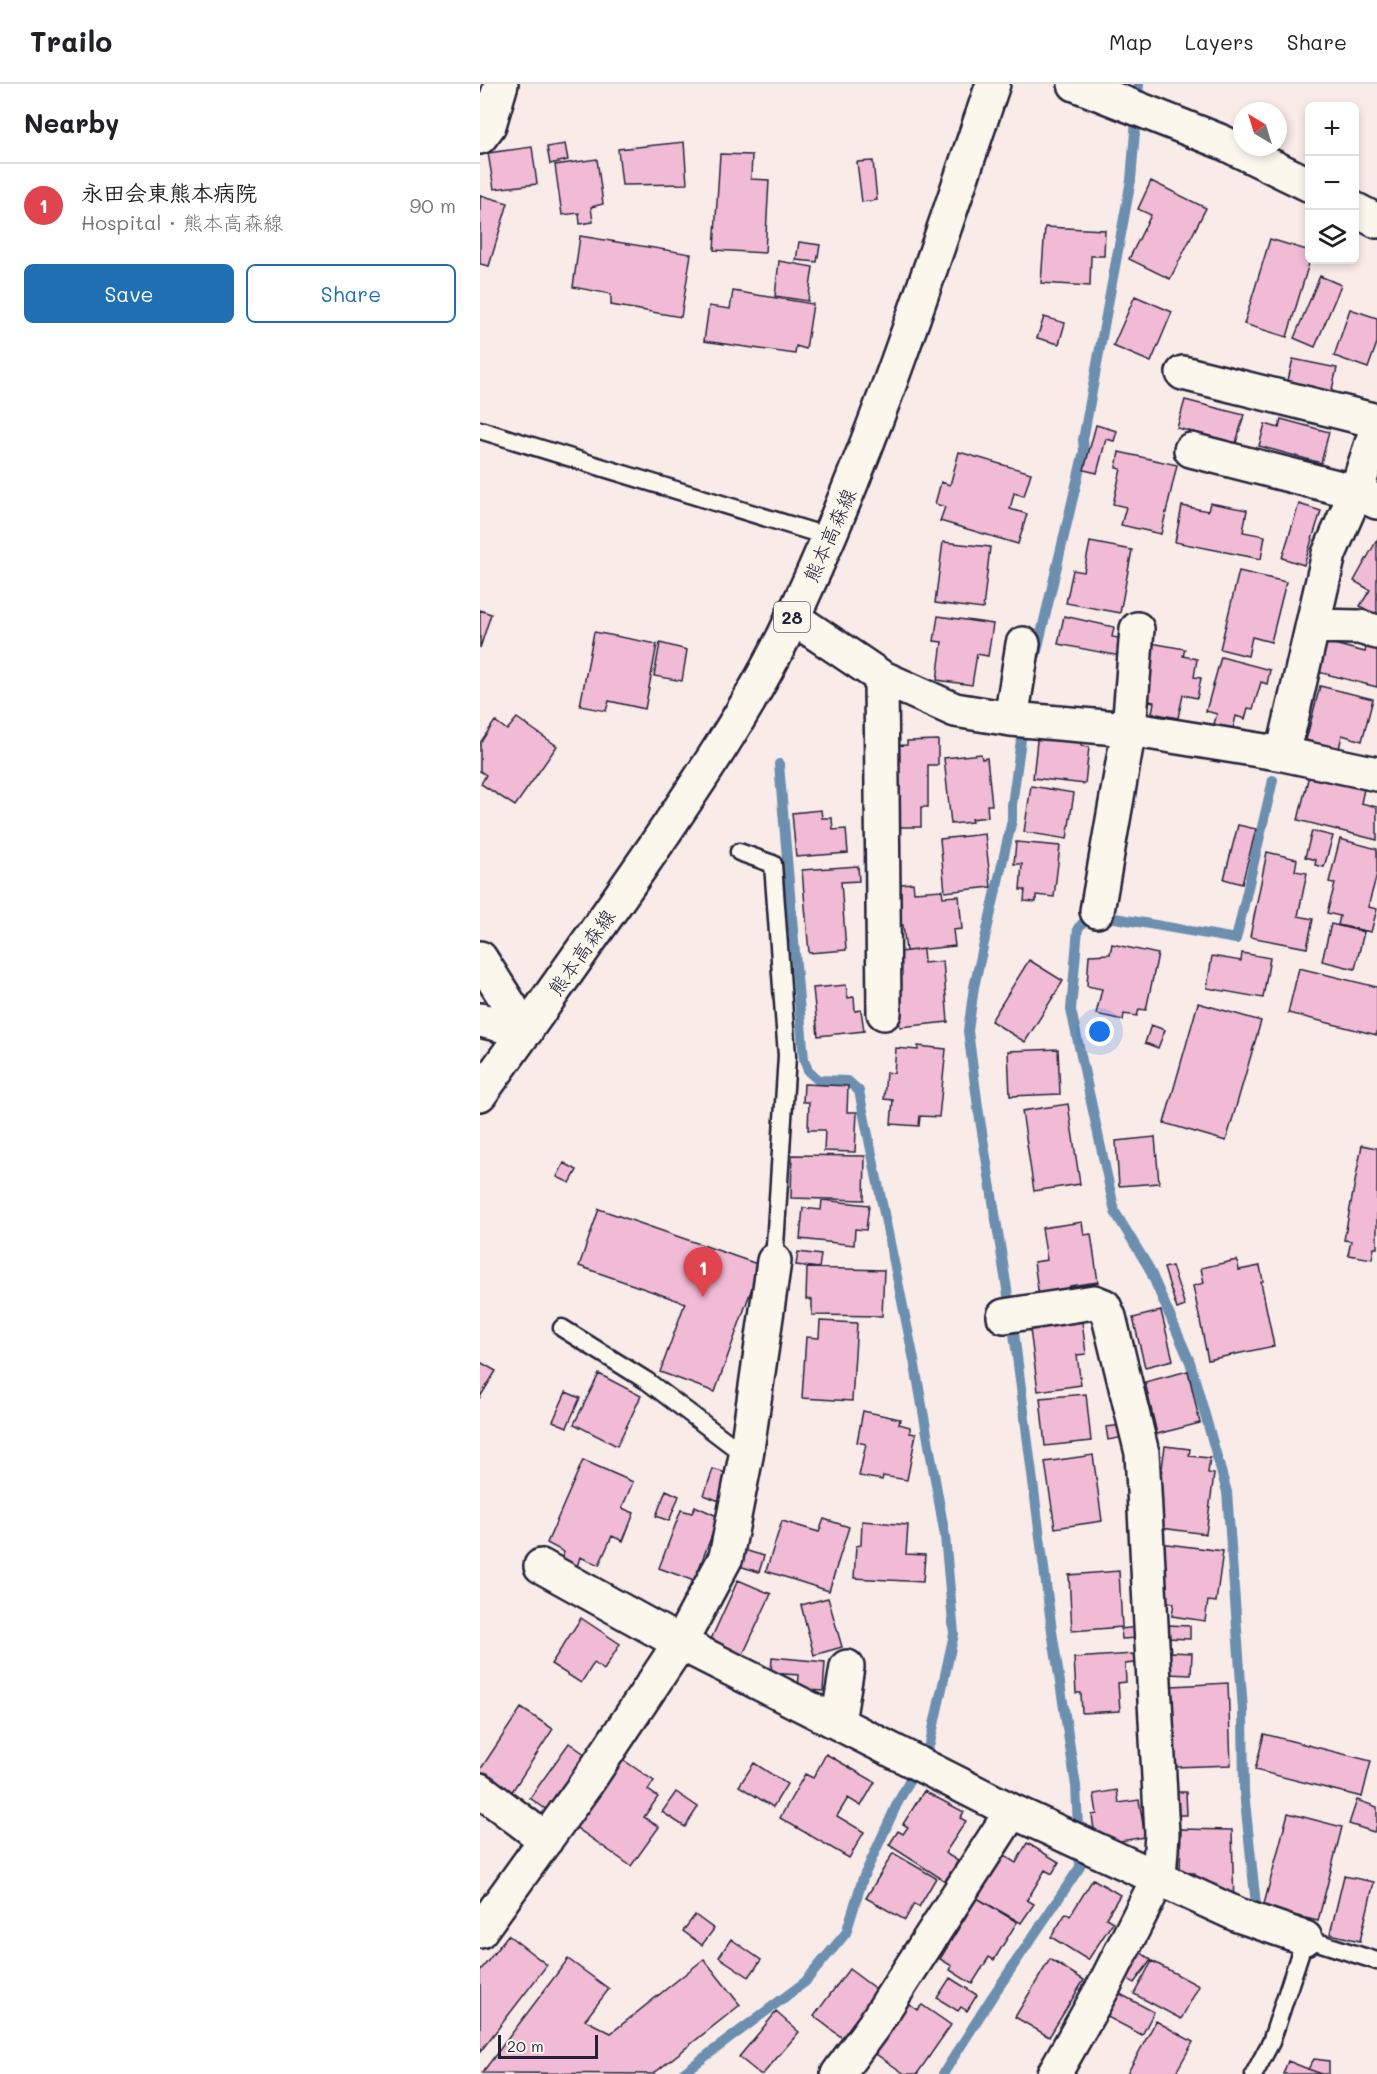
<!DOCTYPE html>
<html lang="en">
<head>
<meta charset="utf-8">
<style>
	body { margin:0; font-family:Mali,"Klee One",sans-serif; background:#f6f6f6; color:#202124 }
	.controls { position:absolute; right:18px; top:18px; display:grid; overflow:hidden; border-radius:9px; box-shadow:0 3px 9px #0003 }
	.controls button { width:54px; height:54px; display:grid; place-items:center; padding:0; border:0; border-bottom:2px solid #e0e0e0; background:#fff; color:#202124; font:30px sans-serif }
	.compass { position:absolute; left:753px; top:18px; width:54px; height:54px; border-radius:50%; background:#fff; box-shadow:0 3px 9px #0003; rotate:322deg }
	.scale { position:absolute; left:18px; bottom:15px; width:100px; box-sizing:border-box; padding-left:6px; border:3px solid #22223b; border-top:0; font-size:16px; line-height:21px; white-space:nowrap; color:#22223b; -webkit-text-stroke:4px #fbf7ec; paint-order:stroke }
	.you { position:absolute; left:620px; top:948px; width:21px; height:21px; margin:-15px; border:4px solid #fff; border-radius:50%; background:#1a73e8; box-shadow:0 0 0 9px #1a73e833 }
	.badge { display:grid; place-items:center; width:39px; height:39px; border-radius:50%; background:#1f6fb2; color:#fff; font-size:20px; font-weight:700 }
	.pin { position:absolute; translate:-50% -50px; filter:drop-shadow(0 2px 3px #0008) }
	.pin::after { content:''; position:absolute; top:32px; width:21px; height:18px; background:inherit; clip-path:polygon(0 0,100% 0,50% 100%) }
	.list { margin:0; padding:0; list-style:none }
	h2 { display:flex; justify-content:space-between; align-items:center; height:78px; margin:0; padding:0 24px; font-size:26px }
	h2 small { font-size:20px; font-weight:400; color:#757577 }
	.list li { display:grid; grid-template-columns:39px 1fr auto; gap:18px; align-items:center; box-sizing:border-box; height:84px; padding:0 24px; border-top:2px solid #e0e0e0 }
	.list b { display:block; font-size:22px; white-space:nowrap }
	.list p { margin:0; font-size:20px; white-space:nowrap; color:#757577 }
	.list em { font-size:20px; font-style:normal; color:#757577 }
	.actions { display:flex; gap:12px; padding:18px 24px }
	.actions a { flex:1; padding:14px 0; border:2px solid #1f6fb2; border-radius:9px; text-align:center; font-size:21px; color:#1f6fb2 }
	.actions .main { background:#1f6fb2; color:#fff }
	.icon { flex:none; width:33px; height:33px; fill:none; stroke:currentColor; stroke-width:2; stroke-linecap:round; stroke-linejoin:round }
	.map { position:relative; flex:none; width:897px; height:1990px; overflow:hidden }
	header { display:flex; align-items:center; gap:36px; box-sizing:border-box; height:84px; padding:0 30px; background:#fff; border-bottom:2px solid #e0e0e0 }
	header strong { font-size:28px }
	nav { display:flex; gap:33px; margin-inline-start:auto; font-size:21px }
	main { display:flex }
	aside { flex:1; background:#fff }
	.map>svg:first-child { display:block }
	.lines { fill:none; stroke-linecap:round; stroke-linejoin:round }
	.stream { stroke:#6c8fb0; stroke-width:10 }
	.building { fill:#f1bbd6; stroke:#22223b; stroke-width:1.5 }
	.service-casing { stroke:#22223b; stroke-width:21 }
	.minor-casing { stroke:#22223b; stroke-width:38 }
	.secondary-casing { stroke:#22223b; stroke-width:38 }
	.primary-casing { stroke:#22223b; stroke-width:38 }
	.service { stroke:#fbf7ec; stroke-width:16 }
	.minor { stroke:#fbf7ec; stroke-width:33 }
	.secondary { stroke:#fbf7ec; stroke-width:33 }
	.primary { stroke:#fbf7ec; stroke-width:33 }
	.labels { text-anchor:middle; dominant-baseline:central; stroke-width:5; stroke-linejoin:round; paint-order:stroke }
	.shield { fill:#fbf7ec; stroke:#636270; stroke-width:1.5 }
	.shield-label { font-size:18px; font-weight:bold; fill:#22223b }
	.street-label { font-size:20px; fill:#22223b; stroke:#fbf7ec }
</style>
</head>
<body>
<header>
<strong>Trailo</strong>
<nav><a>Map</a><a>Layers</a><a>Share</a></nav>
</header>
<main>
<aside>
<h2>Nearby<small></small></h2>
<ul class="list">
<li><span class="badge" style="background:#e0444e">1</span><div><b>永田会東熊本病院</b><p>Hospital · 熊本高森線</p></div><em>90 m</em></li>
</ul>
<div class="actions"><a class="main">Save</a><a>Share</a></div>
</aside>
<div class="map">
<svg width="897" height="1990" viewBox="0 0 897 1990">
	<rect width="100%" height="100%" fill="#f9ebe8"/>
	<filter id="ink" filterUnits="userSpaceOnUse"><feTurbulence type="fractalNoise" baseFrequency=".0167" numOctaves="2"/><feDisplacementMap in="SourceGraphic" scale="12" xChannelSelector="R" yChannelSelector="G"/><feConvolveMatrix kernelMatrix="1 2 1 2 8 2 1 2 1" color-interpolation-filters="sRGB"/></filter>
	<g filter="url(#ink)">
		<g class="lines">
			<path class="stream" d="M556 571 604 367 603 356 651 96 659 0
				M776 1821 764 1708 763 1626 747 1408 710 1278 669 1184 635 1128 591 926 598 844 612 830 756 855 793 696
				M202 1990 325 1898 366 1849 383 1794 417 1720 450 1659 474 1550 465 1452 434 1276 379 1007 368 997 338 996 328 987 324 975 299 680
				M463 1990 512 1913 600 1783 596 1702 572 1547 534 1249 498 1023 488 947 494 903 532 736V721L543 641"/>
		</g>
		<path class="building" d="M204 58 207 100 142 101 138 65Z
			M85 60 88 76 70 80 67 63Z
			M52 63 57 100 14 105 8 69Z
			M240 70 272 71 271 95 289 96 285 169 234 166Z
			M117 75 123 120 111 123 113 138 100 140 99 129 82 131 75 81Z
			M393 77 397 116 382 118 377 78Z
			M671 97 726 124 690 195 649 175 671 131 658 125Z
			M0 111 28 119 9 182 0 180Z
			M565 143 625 146 624 172H611L610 202 561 199Z
			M100 152 211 170 201 233 131 221V210L93 203Z
			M790 155 830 167V176L807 253 764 240Z
			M319 158 340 161 337 178 316 176Z
			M299 177 333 183 328 217 295 212Z
			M840 192 861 201 835 263 814 254Z
			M253 207 333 220 326 265 316 262 315 270 224 257 229 222 250 225Z
			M655 212 692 228 671 278 633 262Z
			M870 225 897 234V259L888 284 854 272Z
			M564 233 585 239 579 260 557 254Z
			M813 275 857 284 848 322 804 313Z
			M705 316 764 331 756 359 697 344Z
			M801 335 849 348 841 379 779 362 785 340 799 344Z
			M616 341 637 347 634 357 626 355 617 389 604 386Z
			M479 368 551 389 544 412 534 409 530 425 547 430 538 460 460 437 465 423 455 420 461 398 470 401Z
			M639 368 697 381 681 450 641 441 646 423 633 420 641 385 636 384Z
			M730 419 767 426 763 448 785 452 781 475 695 458 702 422 728 427Z
			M819 420 841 427 824 481 802 474Z
			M897 456V532L880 522 890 506 874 497Z
			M463 458 510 463 503 525 455 519Z
			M610 458 652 466 640 529 586 519 593 486 604 488Z
			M759 487 806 498 791 558 772 553 768 572 740 565Z
			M0 526 11 530 0 564Z
			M458 532 513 540 508 572 497 570 492 601 457 596 462 558 454 557Z
			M584 532 634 543 632 553 644 555 640 572 578 560Z
			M114 548 177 560 165 625 129 617 126 627 100 622Z
			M888 555 897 558V603L838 588 846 558 885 568Z
			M180 559 207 566 202 597 174 592Z
			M671 559 705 565 703 572 717 575 714 593 721 594 717 614 703 611 698 634 672 629 674 618 660 615Z
			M741 573 790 586 787 600 781 598 773 625 768 624 765 635 756 632 753 645 734 640 737 630 726 627Z
			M840 602 893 615 882 657 862 651 859 665 826 656Z
			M37 634 77 662 35 722 1 700 6 691 0 687V659L15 637 27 646Z
			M558 648 602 653 601 662 609 663 605 700 553 694Z
			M458 656V681H448V723H441V743H409L407 662 427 661V657Z
			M501 670 502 675 507 674 512 721H507L508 733 491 735 492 738 471 740 464 674Z
			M829 691 884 705 881 719 897 723V756L818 736Z
			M551 702 594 709 587 755 544 748Z
			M341 726 342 734H352L353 746 366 745 368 769 316 773 312 729Z
			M758 741 776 745 762 800 744 795Z
			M832 747 853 752 844 783 835 781 836 776 825 773Z
			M505 750 511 803 465 808 460 755Z
			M860 755 897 765V790L888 823 897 825 891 848 858 841 860 832 847 829 855 800 849 798Z
			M536 758 580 762 574 813 556 811V818L544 817 545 806H540L542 780H534Z
			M787 768 817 775 815 787 827 789 818 832 833 835 827 864 770 853Z
			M378 782 379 797 361 798 366 866 329 869 322 786Z
			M433 799 434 808 462 806 463 813 479 812 482 845 473 846 475 862 426 867 423 841 417 842 409 801Z
			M851 840 884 848 875 885 842 877Z
			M632 860 678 870 666 926 659 925 657 932 644 930 643 936 616 930 622 905 607 902 609 871 630 870Z
			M443 865 444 879 463 877 468 938 420 943 413 869Z
			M762 869 790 874 783 914 727 904 732 872 761 877Z
			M549 876 583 897 545 958 511 937Z
			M819 884 897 903V951L808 929Z
			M366 901 368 914 374 913 375 927 381 926 384 947 338 952 333 904Z
			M718 919 781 937 746 1057 684 1039Z
			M671 941 685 946 678 964 665 959Z
			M438 962 466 965 459 1033 440 1032 439 1042 411 1040 413 1016 404 1015 406 988 414 989 416 964 438 966Z
			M578 965 580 1010 530 1012 528 967Z
			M324 1000 368 1002 367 1028H377L375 1068 344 1067 345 1046H328L329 1018H323Z
			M588 1020 600 1100 554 1107 542 1027Z
			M675 1053 679 1099 639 1102 636 1057Z
			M882 1061 897 1064V1164H894L892 1175 868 1171 871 1157 864 1156Z
			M312 1071 385 1072 384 1116 311 1114Z
			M84 1079 97 1086 90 1099 77 1093Z
			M342 1116 389 1121 386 1146 375 1145 374 1161 320 1155 323 1124 341 1126Z
			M119 1125 280 1181 235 1308 180 1288 205 1219 99 1182Z
			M602 1138 604 1151 611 1150 618 1198 590 1202V1208L559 1212 554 1178 567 1176 562 1144Z
			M318 1168 341 1171 339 1184 316 1181Z
			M757 1176 759 1186 780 1182 783 1197 781 1198 794 1262 728 1276 713 1202 724 1199 721 1184Z
			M692 1182 705 1222 697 1225 684 1184Z
			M327 1184 404 1186 402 1232 332 1231V1216L326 1215Z
			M681 1227 693 1276 665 1283 653 1234Z
			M340 1237 377 1239 372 1317 322 1314 326 1253 339 1254Z
			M602 1237 606 1270 597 1271 601 1301 558 1307 550 1245Z
			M0 1278 16 1287 0 1313Z
			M708 1287 720 1339 677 1350 665 1298Z
			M119 1290 161 1312 137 1362 94 1340Z
			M86 1308 100 1314 87 1343 73 1337Z
			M606 1310 611 1357 565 1362 560 1314Z
			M383 1327 420 1335 419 1340 430 1343V1349L436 1350 427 1396 403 1392 402 1396 379 1392 386 1360 377 1358Z
			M643 1341 645 1353 628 1356 626 1343Z
			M685 1362 710 1365 709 1372 730 1374 728 1389 734 1390 726 1450 674 1443Z
			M613 1371 622 1437 575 1444 565 1378Z
			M103 1376 153 1398 142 1424 154 1429 143 1457 132 1452 119 1481 100 1473 96 1486 80 1479 84 1468 67 1459Z
			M233 1385 246 1389 242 1401 246 1403 242 1418 224 1411Z
			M186 1406 199 1412 189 1437 176 1432Z
			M215 1422 239 1433 214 1497 179 1484 201 1426 212 1429Z
			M344 1435 369 1443 349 1507 286 1487 302 1437 339 1448Z
			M382 1437 428 1441 426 1470 445 1471 443 1498 374 1494 376 1462 381 1461Z
			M679 1459 743 1467 736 1518 728 1517 725 1537 692 1532 694 1519 680 1517Z
			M261 1465 284 1472 279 1488 256 1481Z
			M639 1487 642 1543 592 1547 589 1491Z
			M258 1496 291 1510 260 1577 228 1562Z
			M348 1514 362 1563 334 1571 321 1521Z
			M101 1534 140 1560 124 1586 114 1579 101 1599 71 1580Z
			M688 1541 710 1542V1555L687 1554Z
			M657 1543 658 1554 642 1555 641 1545Z
			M690 1568 712 1569 711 1591 688 1590Z
			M653 1570 654 1579 645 1580 646 1598 638 1599 640 1627 602 1629 601 1609H596L594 1574Z
			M292 1573 345 1578 343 1607 318 1605 319 1591 291 1589Z
			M748 1599 751 1681 696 1683 692 1602Z
			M41 1624 73 1645 29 1712 0 1694V1686Z
			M784 1650 891 1677 882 1713 775 1686Z
			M89 1659 106 1671 67 1726 50 1714Z
			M346 1670 395 1698 381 1722 368 1714 357 1732 384 1748 369 1774 300 1734 325 1690 333 1694Z
			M139 1673 174 1697 168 1706 178 1713 164 1733 179 1743 151 1782 91 1740Z
			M274 1679 307 1700 293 1723 259 1702Z
			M637 1706 639 1719 659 1716 665 1753 616 1761 612 1731 617 1730 614 1710Z
			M444 1707 484 1728 480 1734 486 1737 465 1769 478 1777 465 1797 409 1761 418 1747 423 1750 428 1743 423 1740Z
			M196 1708 218 1723 205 1743 182 1728Z
			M694 1708H706L707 1731H694Z
			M877 1716 897 1723V1741L894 1748 869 1740Z
			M808 1729 862 1743 838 1837 783 1824Z
			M701 1745 752 1746 754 1825 716 1810 715 1789H700Z
			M547 1759 579 1778 572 1790 565 1786 547 1816 554 1820 541 1839 497 1814 523 1771 536 1779Z
			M413 1769 456 1794 439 1823 434 1820 425 1836 386 1814Z
			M864 1792 894 1798 880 1857 850 1850Z
			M613 1795 640 1811 626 1834 633 1838 608 1876 571 1853 586 1829 590 1832Z
			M497 1814 537 1838 514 1876 509 1873 492 1900 470 1886 472 1882 460 1875Z
			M215 1831 234 1845 222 1861 203 1847Z
			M28 1851 67 1881 0 1968V1887Z
			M251 1855 281 1876 269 1893 239 1873Z
			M656 1865 671 1876 654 1899 639 1888Z
			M88 1875 129 1905 105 1936 131 1949 224 1875 260 1921 173 1990 2 1989Z
			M570 1875 604 1896 569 1953 535 1933Z
			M672 1877 719 1902 701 1935 654 1910Z
			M369 1885 401 1909 365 1956 334 1932Z
			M470 1894 497 1911 487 1927 481 1923 478 1927 457 1914Z
			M627 1903 674 1928 662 1951 614 1926Z
			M427 1919 437 1926 442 1921 471 1941 437 1990H425L393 1968Z
			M296 1928 319 1948 283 1990H280L259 1973Z
			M676 1937 713 1958 695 1990H647Z
			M834 1975 849 1977V1990H842L828 1985Z
			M808 1977 828 1985 842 1990H803Z"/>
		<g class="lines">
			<g class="service-casing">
				<path id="service" d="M0 346 349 453
					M259 768 293 780 307 972 294 1177
					M82 1244 167 1297 266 1372
					M774 1990 791 1958 825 1854 897 1877"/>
			</g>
			<g class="minor-casing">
				<path id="minor" d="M0 53 9 41 21 0
					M703 289 897 337
					M711 366 876 408 897 418
					M312 533 401 593 475 626 531 635 649 645 803 670 897 690
					M833 542 879 543 897 548
					M401 593 404 929
					M531 635 543 560
					M803 670 849 470 876 408 897 344
					M617 827 649 645 657 545
					M0 874 46 947
					M0 936 46 947
					M524 1232 614 1218 624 1222 629 1233 662 1369 682 1750 679 1793 625 1900 574 1990
					M61 1482 200 1559 532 1727 758 1831 825 1854
					M358 1638 367 1583
					M0 1706 66 1756
					M0 1847 108 1697 200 1559 246 1473 266 1372 294 1177
					M358 1990 394 1941 532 1727"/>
			</g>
			<g class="secondary-casing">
				<path id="secondary" d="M595 0 742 58 830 101
					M874 125 897 137"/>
			</g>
			<g class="primary-casing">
				<path id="primary" d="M0 1010C59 928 118 845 175 762 220 696 269 623 304 552 390 374 450 186 513 0"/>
			</g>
			<use href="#service" class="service"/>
			<use href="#minor" class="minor"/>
			<use href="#secondary" class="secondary"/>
			<use href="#primary" class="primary"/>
		</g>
	</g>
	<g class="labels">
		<rect class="shield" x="294" y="518" width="36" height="30" rx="4.5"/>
		<g class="shield-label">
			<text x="312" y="533">28</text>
		</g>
		<g class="street-label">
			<text transform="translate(349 451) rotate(-66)">熊本高森線</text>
			<text transform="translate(101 868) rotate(-55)">熊本高森線</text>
		</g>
	</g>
</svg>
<div class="controls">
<button>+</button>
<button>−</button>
<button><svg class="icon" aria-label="layers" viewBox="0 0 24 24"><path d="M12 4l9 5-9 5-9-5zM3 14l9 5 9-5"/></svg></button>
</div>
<svg class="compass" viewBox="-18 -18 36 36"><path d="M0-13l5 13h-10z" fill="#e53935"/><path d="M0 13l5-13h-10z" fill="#757577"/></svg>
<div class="scale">20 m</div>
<div class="you"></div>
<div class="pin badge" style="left:223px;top:1213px;background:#e0444e">1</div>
</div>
</main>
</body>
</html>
